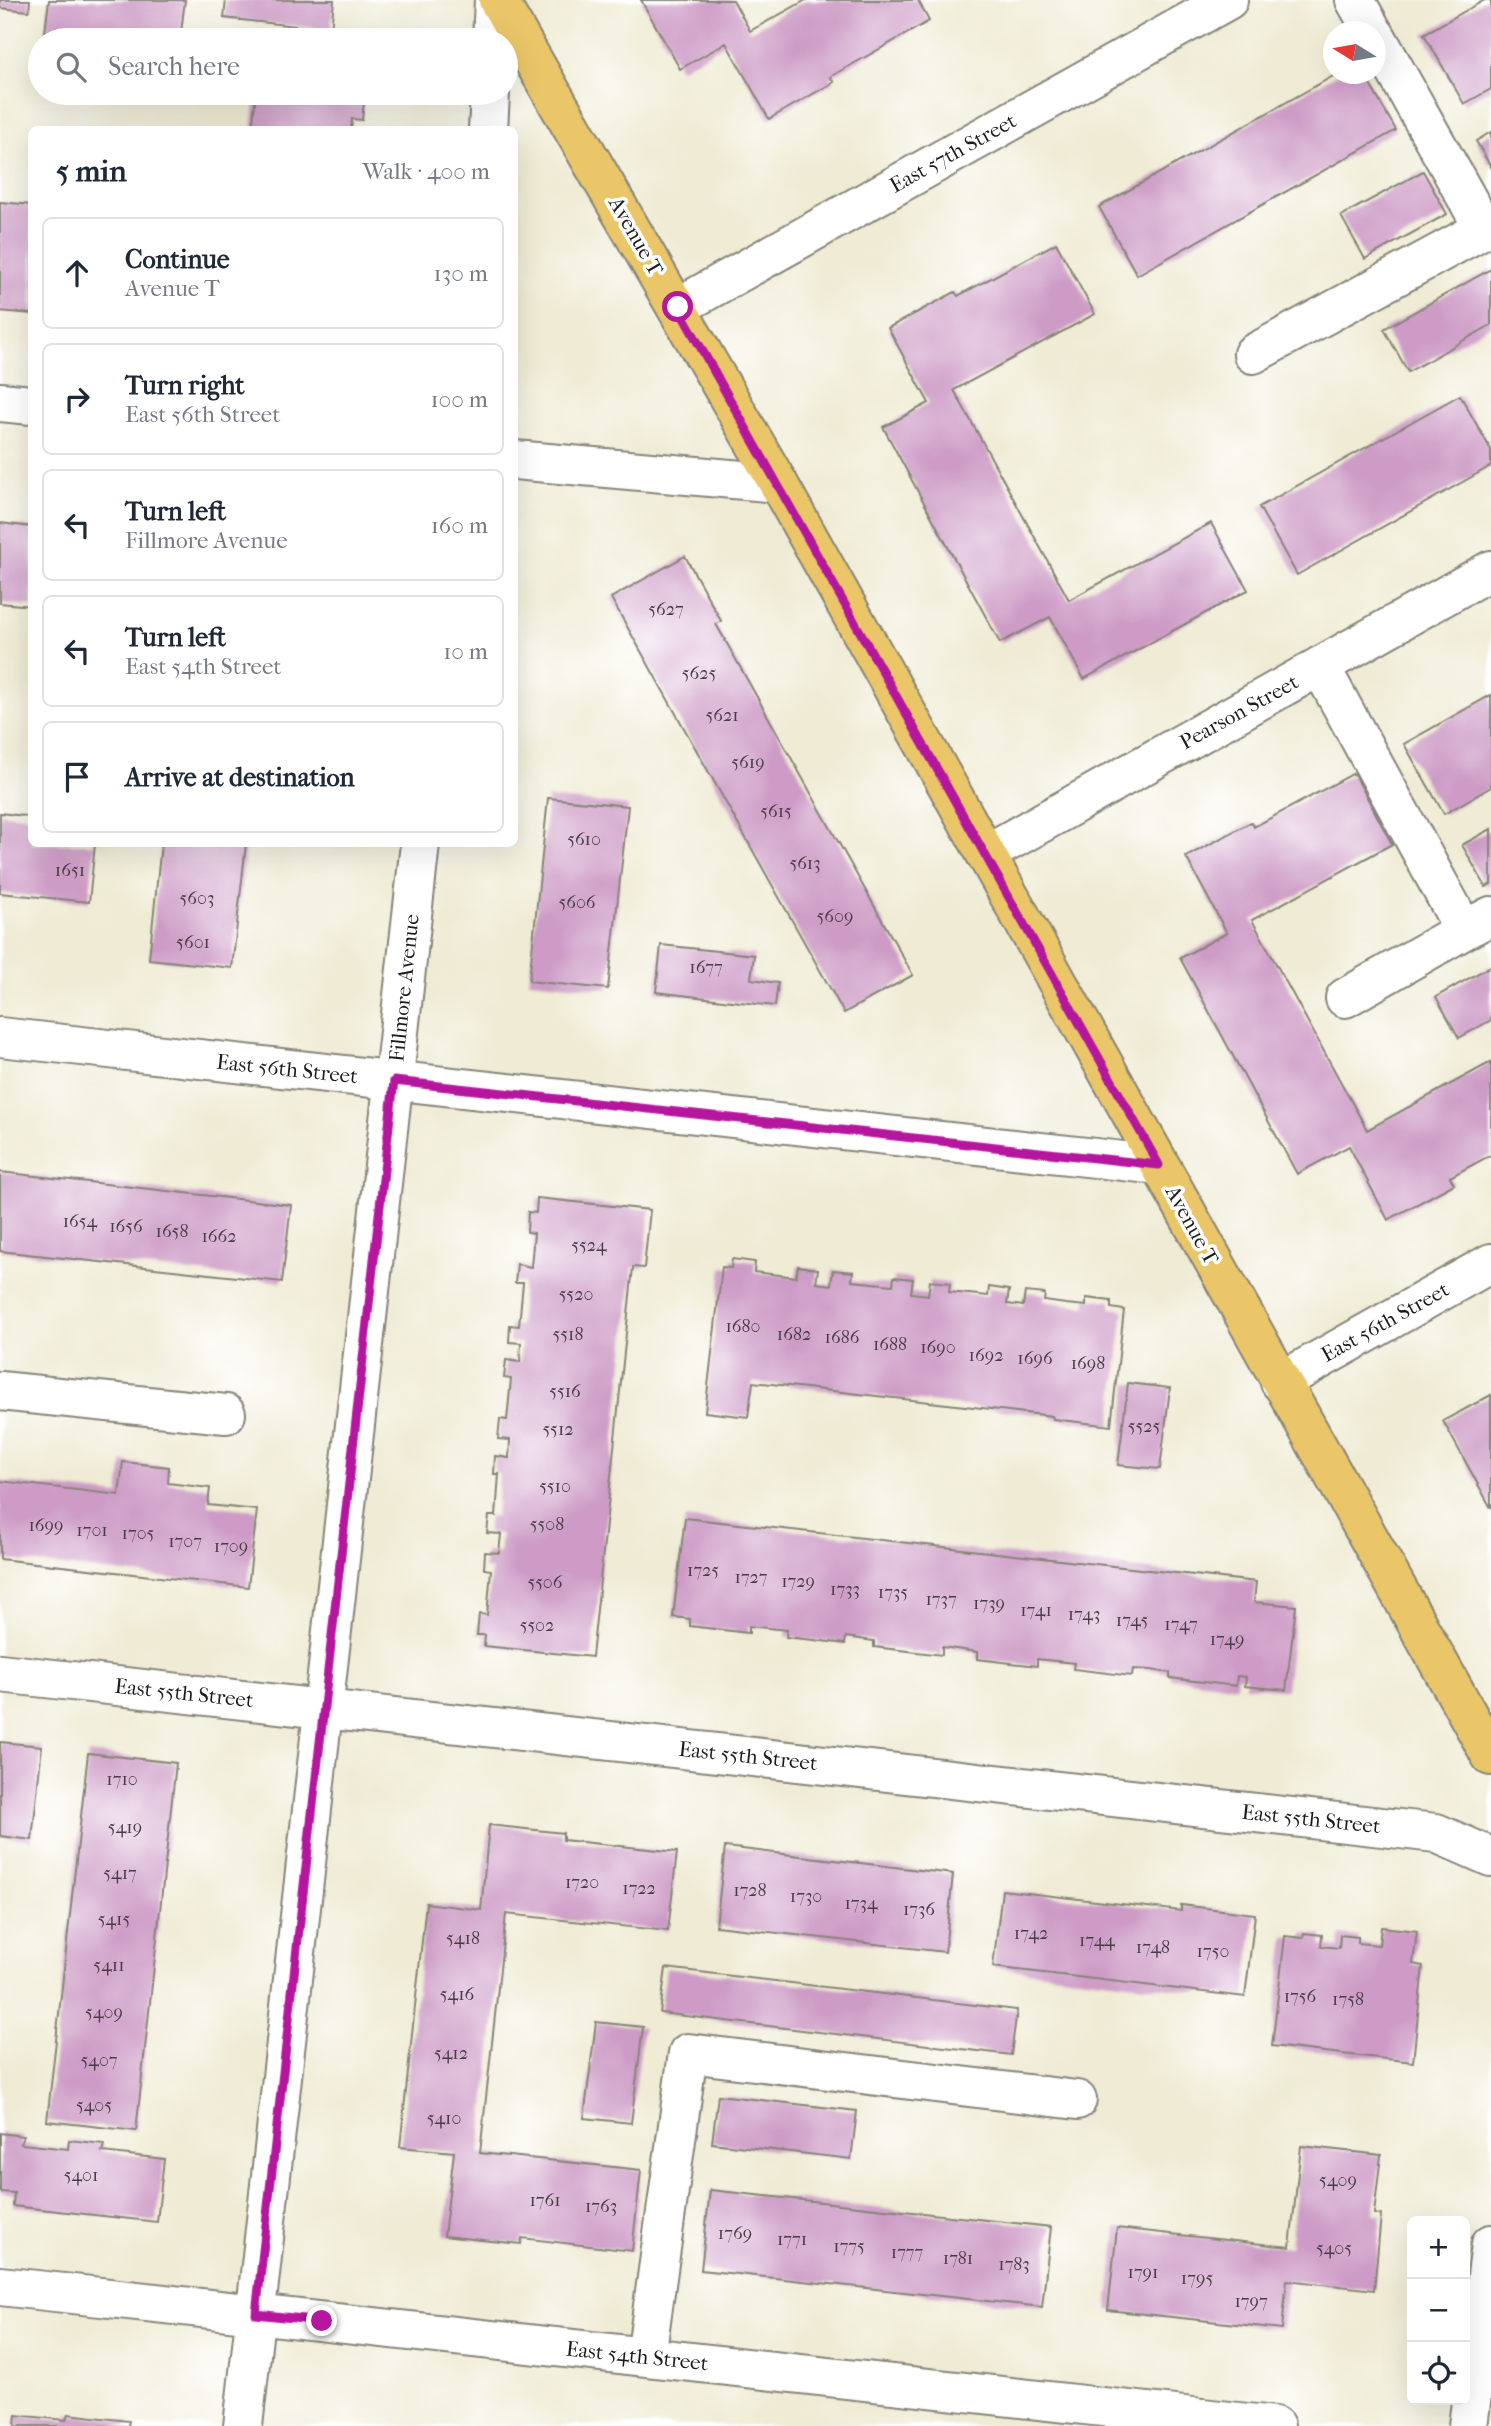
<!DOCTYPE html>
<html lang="en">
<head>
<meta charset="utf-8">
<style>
	body { margin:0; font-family:"IM FELL French Canon",serif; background:#f2f2f3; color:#1f2937 }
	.controls { position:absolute; right:21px; bottom:21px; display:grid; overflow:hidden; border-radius:10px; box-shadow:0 7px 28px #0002 }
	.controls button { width:63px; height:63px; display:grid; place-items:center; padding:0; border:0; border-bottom:2px solid #e0e1e3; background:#fff; color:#1f2937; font:35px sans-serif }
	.compass { position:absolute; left:1323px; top:21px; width:63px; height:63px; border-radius:50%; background:#fff; box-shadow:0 7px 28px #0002; rotate:281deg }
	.stop { position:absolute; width:21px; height:21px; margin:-16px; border:5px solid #b5179e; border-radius:50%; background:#fff }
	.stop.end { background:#b5179e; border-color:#fff; box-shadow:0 2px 7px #0008 }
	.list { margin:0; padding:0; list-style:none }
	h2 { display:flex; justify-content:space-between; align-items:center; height:91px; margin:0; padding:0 28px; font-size:30px }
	h2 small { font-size:23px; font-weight:400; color:#747a83 }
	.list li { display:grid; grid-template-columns:46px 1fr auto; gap:21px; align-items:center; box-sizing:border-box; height:112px; margin:0 14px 14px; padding:0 14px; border:2px solid #e0e1e3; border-radius:10px }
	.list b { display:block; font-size:26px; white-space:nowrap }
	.list p { margin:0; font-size:23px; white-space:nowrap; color:#747a83 }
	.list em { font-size:23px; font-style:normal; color:#747a83 }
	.icon { flex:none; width:38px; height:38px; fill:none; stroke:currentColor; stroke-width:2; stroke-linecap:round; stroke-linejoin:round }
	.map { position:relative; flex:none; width:1491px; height:2426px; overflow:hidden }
	.search { position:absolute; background:#fff; box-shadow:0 7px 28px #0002; left:28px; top:28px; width:490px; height:77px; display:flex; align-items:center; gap:18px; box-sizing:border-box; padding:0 24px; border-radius:38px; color:#747a83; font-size:26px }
	.panel { position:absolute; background:#fff; box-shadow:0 7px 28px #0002; left:28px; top:126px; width:490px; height:721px; border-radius:10px }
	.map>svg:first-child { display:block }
	.building { fill:#cd9bc6 }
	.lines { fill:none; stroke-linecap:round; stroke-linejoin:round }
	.minor-casing { stroke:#868478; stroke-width:42 }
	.major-casing { stroke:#868478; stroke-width:42 }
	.minor { stroke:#fff; stroke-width:38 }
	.major { stroke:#eac669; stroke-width:38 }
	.route { stroke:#b5179e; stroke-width:9 }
	.labels { text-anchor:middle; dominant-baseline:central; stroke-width:7; stroke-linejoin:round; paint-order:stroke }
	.number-label { font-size:18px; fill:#483c46 }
	.street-label { font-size:21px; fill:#1c1c1c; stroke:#fff }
</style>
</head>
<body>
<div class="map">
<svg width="1491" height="2426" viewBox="0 0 1491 2426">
	<rect width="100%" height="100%" fill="#fff"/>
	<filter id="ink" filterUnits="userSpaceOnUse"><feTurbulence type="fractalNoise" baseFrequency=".0143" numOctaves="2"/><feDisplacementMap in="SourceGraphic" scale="14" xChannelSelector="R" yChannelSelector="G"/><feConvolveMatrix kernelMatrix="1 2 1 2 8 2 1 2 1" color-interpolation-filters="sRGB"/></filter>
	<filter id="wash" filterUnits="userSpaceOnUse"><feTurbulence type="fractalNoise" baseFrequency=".00686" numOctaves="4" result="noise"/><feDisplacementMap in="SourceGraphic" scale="28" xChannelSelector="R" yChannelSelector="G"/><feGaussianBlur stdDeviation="1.57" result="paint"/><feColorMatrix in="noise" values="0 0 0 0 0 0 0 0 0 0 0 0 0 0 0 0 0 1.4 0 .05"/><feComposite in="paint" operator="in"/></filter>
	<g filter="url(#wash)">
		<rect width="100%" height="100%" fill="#efebd4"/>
		<g id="blocks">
			<path class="building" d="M0 0H30L29 11 0 8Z
				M49 0H185L180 40H44Z
				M226 0H334L331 30 224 18Z
				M641 0H733L750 31 806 0H918L929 21 830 77 834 82 769 119 726 43 680 69Z
				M1485 0H1491V89L1464 104 1424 34Z
				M263 32 322 38 321 40H262Z
				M1337 74H1364L1396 130 1137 275 1099 207Z
				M256 93H365L362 120 352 119 351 130H252Z
				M1491 132V167L1476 141Z
				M1423 171 1447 214 1365 259 1341 216Z
				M0 202 32 205V314L0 311Z
				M1056 243 1095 314 954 390 1069 600 1211 523 1248 590 1084 679 1050 617 1000 643 883 427 929 403 888 328 955 292 958 296Z
				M1491 269V325L1408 372 1384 329Z
				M1460 395 1491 450V466L1297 575 1259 507Z
				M0 523 32 527V606L0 603Z
				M685 556 721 621 716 624 913 975 844 1013 611 598Z
				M1491 695V787L1444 814 1404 744Z
				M1354 773 1392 844 1252 920 1367 1130 1491 1062V1155L1450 1177 1454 1184 1388 1220 1349 1146 1297 1174 1180 958 1227 933 1186 857 1251 822 1254 827Z
				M548 798 628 806 608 989 529 981Z
				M0 813 32 817V844H95L89 902 0 893Z
				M1491 829V884L1486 887 1462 845Z
				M161 844H246L232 968 149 959Z
				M661 945 754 955 751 979 778 983 775 1006 656 992Z
				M1491 966V1020L1459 1038 1436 997Z
				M0 1172 291 1205 282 1282 0 1251Z
				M537 1198 650 1210 644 1268 633 1267 592 1657 484 1646 485 1635H477L479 1614 487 1615 489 1593 491 1570 484 1569 485 1552 499 1553 501 1534 487 1533 489 1516H496L499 1474H494L495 1456 509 1458 510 1440 498 1439 500 1419 507 1420 511 1379 504 1378 506 1360 520 1362 521 1343 509 1342 510 1325 519 1326 523 1283H515L517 1264 531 1267 534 1233 527 1232 528 1212 536 1213Z
				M732 1259 755 1262 754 1272 796 1277 798 1266 818 1269 816 1283 831 1285 833 1270 853 1272 852 1281 893 1285 894 1277 913 1279 911 1293 928 1295 930 1281 950 1283 949 1292 988 1296 989 1287 1009 1290 1007 1304 1016 1305 1023 1306 1025 1292 1045 1294 1044 1301 1066 1304 1086 1306V1298L1111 1301V1308L1124 1310 1111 1426 1053 1419 1052 1416 753 1382 748 1417 705 1412 722 1267 731 1268Z
				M1128 1383 1170 1388 1160 1469 1118 1465Z
				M1491 1395V1508L1443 1421Z
				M123 1462 169 1467 168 1483 210 1488 208 1505 257 1510 248 1587 0 1559V1481L119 1495Z
				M685 1518 1256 1582 1254 1602 1296 1606 1286 1690 1245 1686 1246 1677 1237 1676 1236 1686 1170 1678V1673L1151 1670 1133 1669 1132 1676 1073 1669 1074 1663 1037 1659V1666L977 1659V1652L942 1647V1655L874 1647V1641L846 1637 845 1644 814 1640 786 1637 787 1630 749 1626V1633L690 1626V1619L673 1617Z
				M0 1742 42 1746 32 1840 0 1836Z
				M88 1753 176 1763 136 2131 47 2121Z
				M489 1825 563 1833V1840L677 1852 668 1931 506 1914 480 2153 641 2170 632 2251 522 2238 521 2244 444 2236 454 2152 400 2147 426 1903 481 1910Z
				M725 1847 953 1874 945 1952 716 1926Z
				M1002 1890 1181 1911V1905L1255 1914 1245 1997 993 1967Z
				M1381 1927 1417 1931 1413 1964 1423 1966 1413 2062 1272 2046 1285 1936 1303 1938 1304 1933 1322 1935 1321 1946 1339 1948 1340 1935 1358 1937V1943L1379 1945Z
				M666 1968 1017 2010 1011 2055 660 2013Z
				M596 2022 643 2027 631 2123 584 2118Z
				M718 2095 857 2111 851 2159 712 2143Z
				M0 2133 23 2136 21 2144 68 2149 69 2140 104 2144 102 2152 164 2159 157 2222 13 2206 14 2193 0 2192Z
				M1301 2146 1381 2155 1374 2214 1381 2215 1374 2290 1287 2280 1282 2329 1108 2310 1117 2228 1290 2247Z
				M710 2190 1051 2227 1042 2307 701 2270Z
				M68 2414 129 2421 128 2426H15L16 2415 66 2420Z"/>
		</g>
	</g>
	<g filter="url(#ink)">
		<use href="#blocks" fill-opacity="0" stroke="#868478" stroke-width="2"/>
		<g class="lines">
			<g class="minor-casing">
				<path id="minor" d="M1355 0 1373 32
					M1376 36 1484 229
					M492 40 494 0
					M488 130 490 93
					M678 307 1228 0
					M1253 354 1491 225
					M0 402 32 405
					M514 460 778 483
					M1320 666 1464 930 1491 916
					M986 854 1491 570
					M1345 998 1464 930
					M0 1037 1159 1165
					M1280 1382 1491 1263
					M0 1391 226 1414
					M0 1673 1436 1833 1491 1857
					M0 2286 1275 2426
					M646 2357 688 2053 1077 2100
					M243 2426 420 844
					M1468 2426 1491 2244"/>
			</g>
			<g class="major-casing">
				<path id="major" d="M498 0 778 483 1491 1756"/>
			</g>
			<use href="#minor" class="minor"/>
			<use href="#major" class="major"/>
		</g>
	</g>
	<g class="lines" filter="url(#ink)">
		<path class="route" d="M322 2321 256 2314 394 1081 1159 1165 678 307"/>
	</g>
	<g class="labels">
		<g class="number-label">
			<text x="666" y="609">5627</text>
			<text x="699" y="673">5625</text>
			<text x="722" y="715">5621</text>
			<text x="748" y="762">5619</text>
			<text x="776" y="811">5615</text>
			<text x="584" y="839">5610</text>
			<text x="805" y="863">5613</text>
			<text x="70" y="870">1651</text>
			<text x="197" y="898">5603</text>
			<text x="577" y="902">5606</text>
			<text x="835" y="916">5609</text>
			<text x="193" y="942">5601</text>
			<text x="706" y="967">1677</text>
			<text x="80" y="1221">1654</text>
			<text x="126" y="1226">1656</text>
			<text x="172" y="1231">1658</text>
			<text x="219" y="1236">1662</text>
			<text x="589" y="1245">5524</text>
			<text x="576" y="1294">5520</text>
			<text x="743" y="1326">1680</text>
			<text x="568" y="1334">5518</text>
			<text x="794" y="1334">1682</text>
			<text x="842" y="1337">1686</text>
			<text x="890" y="1344">1688</text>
			<text x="938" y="1347">1690</text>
			<text x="986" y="1355">1692</text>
			<text x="1035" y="1358">1696</text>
			<text x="1088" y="1363">1698</text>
			<text x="565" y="1391">5516</text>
			<text x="1144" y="1426">5525</text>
			<text x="558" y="1429">5512</text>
			<text x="555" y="1486">5510</text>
			<text x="547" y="1524">5508</text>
			<text x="46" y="1525">1699</text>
			<text x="92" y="1530">1701</text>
			<text x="138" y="1533">1705</text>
			<text x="185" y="1541">1707</text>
			<text x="231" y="1546">1709</text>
			<text x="703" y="1570">1725</text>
			<text x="751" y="1577">1727</text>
			<text x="798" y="1581">1729</text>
			<text x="545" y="1582">5506</text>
			<text x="845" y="1589">1733</text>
			<text x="893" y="1592">1735</text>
			<text x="941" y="1599">1737</text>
			<text x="989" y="1603">1739</text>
			<text x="1036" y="1610">1741</text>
			<text x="1084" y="1614">1743</text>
			<text x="1132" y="1620">1745</text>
			<text x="1181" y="1624">1747</text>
			<text x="537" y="1625">5502</text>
			<text x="1227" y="1639">1749</text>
			<text x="122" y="1779">1710</text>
			<text x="125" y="1827">5419</text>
			<text x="120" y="1873">5417</text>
			<text x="582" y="1882">1720</text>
			<text x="639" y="1888">1722</text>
			<text x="750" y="1890">1728</text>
			<text x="806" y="1896">1730</text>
			<text x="861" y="1903">1734</text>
			<text x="919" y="1909">1736</text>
			<text x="114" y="1919">5415</text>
			<text x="1031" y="1933">1742</text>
			<text x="463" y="1938">5418</text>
			<text x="1097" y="1940">1744</text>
			<text x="1153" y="1947">1748</text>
			<text x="1213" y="1951">1750</text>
			<text x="109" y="1965">5411</text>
			<text x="457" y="1994">5416</text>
			<text x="1300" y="1996">1756</text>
			<text x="1348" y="1999">1758</text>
			<text x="104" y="2012">5409</text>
			<text x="451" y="2053">5412</text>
			<text x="99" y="2060">5407</text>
			<text x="94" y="2105">5405</text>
			<text x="444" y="2118">5410</text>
			<text x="81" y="2175">5401</text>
			<text x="1338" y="2180">5409</text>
			<text x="545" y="2200">1761</text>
			<text x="601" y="2206">1763</text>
			<text x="735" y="2233">1769</text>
			<text x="792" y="2239">1771</text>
			<text x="849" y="2246">1775</text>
			<text x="1334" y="2248">5405</text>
			<text x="907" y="2252">1777</text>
			<text x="958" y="2258">1781</text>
			<text x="1014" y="2264">1783</text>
			<text x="1143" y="2272">1791</text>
			<text x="1197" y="2278">1795</text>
			<text x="1251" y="2301">1797</text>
		</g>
		<g class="street-label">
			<text transform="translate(953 153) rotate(-29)">East 57th Street</text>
			<text transform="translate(636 236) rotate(60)">Avenue T</text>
			<text transform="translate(1239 712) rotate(-29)">Pearson Street</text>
			<text transform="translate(404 988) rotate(-84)">Fillmore Avenue</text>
			<text transform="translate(287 1069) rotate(6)">East 56th Street</text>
			<text transform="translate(1192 1225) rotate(61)">Avenue T</text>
			<text transform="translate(1385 1322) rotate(-29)">East 56th Street</text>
			<text transform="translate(184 1693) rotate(6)">East 55th Street</text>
			<text transform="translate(748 1756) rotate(6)">East 55th Street</text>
			<text transform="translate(1311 1819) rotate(6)">East 55th Street</text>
			<text transform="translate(637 2356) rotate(6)">East 54th Street</text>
		</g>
	</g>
</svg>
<div class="controls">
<button>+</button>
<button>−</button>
<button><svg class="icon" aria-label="locate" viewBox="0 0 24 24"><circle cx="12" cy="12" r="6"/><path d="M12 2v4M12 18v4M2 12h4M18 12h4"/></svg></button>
</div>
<svg class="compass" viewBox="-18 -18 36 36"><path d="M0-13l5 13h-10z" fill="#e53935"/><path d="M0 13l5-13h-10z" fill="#747a83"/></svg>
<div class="stop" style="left:678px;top:307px"></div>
<div class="stop end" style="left:322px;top:2321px"></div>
<div class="search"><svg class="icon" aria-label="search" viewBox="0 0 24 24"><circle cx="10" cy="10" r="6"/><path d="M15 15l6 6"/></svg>Search here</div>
<section class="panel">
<h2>5 min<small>Walk · 400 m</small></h2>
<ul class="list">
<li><svg class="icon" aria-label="ahead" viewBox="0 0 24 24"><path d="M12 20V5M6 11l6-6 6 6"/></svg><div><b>Continue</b><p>Avenue T</p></div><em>130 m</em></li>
<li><svg class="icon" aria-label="right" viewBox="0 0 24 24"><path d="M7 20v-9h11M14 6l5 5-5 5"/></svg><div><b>Turn right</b><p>East 56th Street</p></div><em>100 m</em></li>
<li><svg class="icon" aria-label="left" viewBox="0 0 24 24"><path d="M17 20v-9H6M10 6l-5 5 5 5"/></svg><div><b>Turn left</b><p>Fillmore Avenue</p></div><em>160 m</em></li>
<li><svg class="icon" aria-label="left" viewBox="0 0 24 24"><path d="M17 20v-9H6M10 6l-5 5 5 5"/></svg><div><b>Turn left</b><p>East 54th Street</p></div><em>10 m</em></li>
<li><svg class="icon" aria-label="arrive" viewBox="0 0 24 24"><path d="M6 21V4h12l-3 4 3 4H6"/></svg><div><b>Arrive at destination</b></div></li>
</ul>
</section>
</div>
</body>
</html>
